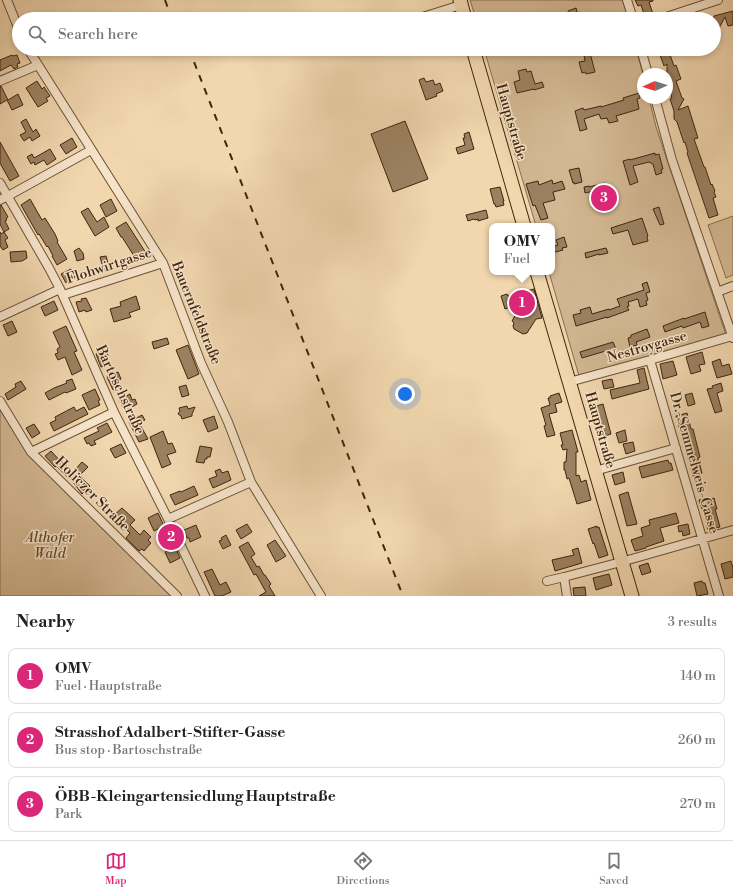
<!DOCTYPE html>
<html lang="en">
<head>
<meta charset="utf-8">
<style>
	body { margin:0; font-family:"Libre Bodoni",serif; background:#f2f2f2; color:#222 }
	.compass { position:absolute; left:637px; top:68px; width:36px; height:36px; border-radius:50%; background:#fff; box-shadow:0 2px 6px #0003; rotate:267deg }
	.you { position:absolute; left:405px; top:394px; width:14px; height:14px; margin:-10px; border:3px solid #fff; border-radius:50%; background:#1a73e8; box-shadow:0 0 0 6px #1a73e833 }
	.badge { display:grid; place-items:center; width:26px; height:26px; border-radius:50%; background:#db2777; color:#fff; font-size:13px; font-weight:700 }
	.pin { position:absolute; translate:-50% -50%; border:2px solid #fff; box-shadow:0 1px 4px #0006 }
	.popup { position:absolute; left:489px; top:223px; width:66px; height:52px; box-sizing:border-box; display:grid; place-content:center; border-radius:8px; background:#fff; filter:drop-shadow(0 1px 3px #0005); font-size:13px; white-space:nowrap; color:#767676 }
	.popup b { font-size:15px; color:#222 }
	.popup::after { content:''; position:absolute; left:50%; top:100%; margin-left:-8px; border:8px solid transparent; border-top-color:#fff }
	.list { margin:0; padding:0; list-style:none }
	h2 { display:flex; justify-content:space-between; align-items:center; height:52px; margin:0; padding:0 16px; font-size:17px }
	h2 small { font-size:13px; font-weight:400; color:#767676 }
	.list li { display:grid; grid-template-columns:26px 1fr auto; gap:12px; align-items:center; box-sizing:border-box; height:56px; margin:0 8px 8px; padding:0 8px; border:1px solid #e0e0e0; border-radius:8px }
	.list b { display:block; font-size:15px; white-space:nowrap }
	.list p { margin:0; font-size:13px; white-space:nowrap; color:#767676 }
	.list em { font-size:13px; font-style:normal; color:#767676 }
	.icon { flex:none; width:22px; height:22px; fill:none; stroke:currentColor; stroke-width:2; stroke-linecap:round; stroke-linejoin:round }
	.map { position:relative; flex:none; width:733px; height:596px; overflow:hidden }
	.search { position:absolute; background:#fff; box-shadow:0 2px 6px #0003; left:12px; right:12px; top:12px; height:44px; display:flex; align-items:center; gap:10px; box-sizing:border-box; padding:0 14px; border-radius:22px; color:#767676; font-size:15px }
	.sheet { height:244px; background:#fff }
	nav { display:flex; justify-content:space-around; align-items:center; box-sizing:border-box; height:56px; border-top:1px solid #e0e0e0; background:#fff; font-size:11px; color:#767676 }
	nav a { display:grid; justify-items:center; gap:2px }
	nav .on { color:#db2777 }
	.map>svg:first-child { display:block }
	.green { fill:#d3b893; stroke:#8a6e50 }
	.building { fill:#9c8161; stroke:#40250e }
	.lines { fill:none; stroke-linecap:round; stroke-linejoin:round }
	.street-casing { stroke:#6c5136; stroke-width:10 }
	.primary-casing { stroke:#40250e; stroke-width:15 }
	.street { stroke:#f6e4ca; stroke-width:8 }
	.primary { stroke:#f1d6ae; stroke-width:13 }
	.rail { stroke:#40250e; stroke-width:2; stroke-dasharray:7 7; stroke-linecap:butt }
	.labels { text-anchor:middle; dominant-baseline:central; stroke-width:3; stroke-linejoin:round; paint-order:stroke }
	.street-label { font-size:14px; fill:#40250e; stroke:#f6e4ca }
	.park-label { font-size:14px; font-style:italic; fill:#654a2f; stroke:#f6e4ca }
</style>
</head>
<body>
<div class="map">
<svg width="733" height="596" viewBox="0 0 733 596">
	<rect width="100%" height="100%" fill="#f1d6ae"/>
	<filter id="stains"><feTurbulence type="fractalNoise" baseFrequency=".005" numOctaves="4"/><feColorMatrix values="0 0 0 0 .2 0 0 0 0 .09 0 0 0 0 .02 0 0 0 .5 -.17"/></filter>
	<radialGradient id="worn" r=".72"><stop offset=".6" stop-color="#630" stop-opacity="0"/><stop offset="1" stop-color="#630" stop-opacity=".3"/></radialGradient>
	<path class="green" d="M470 0H623L628 19H476Z
		M484 49H636L643 74V98H649L656 127 726 335 579 376 549 272H552V226H536Z
		M733 216V275L726 278 708 225Z
		M0 406 29 453 173 596H0Z"/>
	<path class="building" d="M635 0H653V1L649 2 653 14 645 17 641 5 638 6Z
		M576 8 579 18 576 19H558V18L569 14 568 11Z
		M733 11V25L728 26 725 17 719 28 714 29V16Z
		M583 49H589L595 72 586 74 585 72 582 73 579 62 585 61Z
		M660 49H668L674 66 676 65 681 79 676 81 682 98 684 99 678 110 688 106 698 138 694 139 704 167H705L711 185 712 184 715 191 714 192 716 197 713 198 718 215 709 218 687 153 688 152 685 142 684 143 677 122 674 119V111L670 99 672 98 670 92V91L669 88H670L667 78V64L664 66 660 55 662 54Z
		M12 55 13 56 17 55 20 63 17 64 18 67 14 69 11 65 0 71V60Z
		M526 69 527 72 531 71 535 84 542 82 544 87 534 90V89L517 93 514 82 520 80 518 71Z
		M424 78 426 82 433 80 435 85 440 83 443 91 436 94 437 96 426 100 419 80Z
		M37 81 42 89 44 87 50 96 46 98 48 101 38 107 26 88Z
		M0 86H1L8 100 18 94 23 105 12 110 7 100 0 104Z
		M639 93 640 98 637 99 639 109 616 116 618 121 609 123 607 118 601 119 599 114 584 119 587 129 580 131 575 111 583 108 584 110 601 106V107L624 100 623 98Z
		M26 119 33 132 36 129 40 136 32 141 30 137 24 141 20 135 26 132 21 122Z
		M405 121 428 179 393 192 371 134Z
		M469 132 474 149 458 154 456 148 465 145 463 138H465L464 134Z
		M72 138 77 147 66 154 60 145Z
		M0 142 19 176 10 181 0 163Z
		M50 149 56 159 47 165 44 160 35 165 34 162 31 164 27 157 32 154 34 158Z
		M655 153V155L659 154 663 169 661 170 662 173 656 175 653 164 649 162 633 166 638 182 630 185 623 161 630 159V160Z
		M579 168 582 182 574 184V182L573 183 569 170Z
		M552 180 553 184 562 181 565 189 553 192 555 200 543 203 548 218 541 220 535 205 533 206 526 184 538 181 539 185Z
		M605 183 607 191 599 193 598 190 585 193 584 187 589 186V187Z
		M500 187 504 201H503L504 205 496 207 495 204H494L490 189Z
		M30 199 42 220 45 218 55 234 58 241 57 242 67 259 57 265 52 256H53L48 246 47 247 39 234 38 235 21 205Z
		M111 199 117 211 106 217 100 205Z
		M0 205H1L8 217 6 219 7 220 5 221 9 229 4 232 0 224Z
		M659 207 664 224 660 225 653 209Z
		M88 208 97 222 104 217 109 227 95 236 81 212Z
		M486 210 488 218 478 221V219L475 220 474 219 468 221 466 215Z
		M642 218 648 236 647 237 648 241 633 245 628 230 613 234 611 228Z
		M126 222 146 253 136 259 122 237H121L116 228Z
		M0 232 1 234 4 232 8 238 5 240 8 247 3 250 0 246Z
		M564 237 567 247 562 248 563 250 552 253V247L558 245 556 240Z
		M79 248 83 253 84 259 77 261 74 251Z
		M606 248 608 253 599 255V254L586 258 585 253Z
		M26 251 27 258 22 261 11 262 10 252Z
		M106 256 110 270 104 271 100 257Z
		M71 269 75 278 66 283 61 274Z
		M647 282 650 292 646 293 648 300 646 301 647 305 640 307 638 299 628 302 629 306 627 307 629 310 607 318V317L576 326 573 315 581 313 580 310 590 307 592 314 609 309V310L620 306 617 299 644 290 642 284Z
		M534 289 542 318 536 319 527 333 523 334 514 329 513 326 514 323 512 321 516 314 514 306 505 309 501 296 507 294 508 296Z
		M136 296 140 309 129 313 131 317 114 322 110 309 121 306 120 302Z
		M86 298 92 310 86 312 85 310 79 312 76 302 82 301 81 299Z
		M54 301 58 310 45 316 41 307Z
		M705 312 709 326 702 328 700 322 683 328 682 326 665 332 663 326 684 318V319Z
		M12 321 17 332 8 336 3 325Z
		M66 326 77 351 74 352 82 370 72 375 65 357 58 360 55 354 58 353 57 349 60 347 53 332Z
		M647 329 650 337 636 342 637 345 630 347 628 338 631 337V335Z
		M167 338 169 344 154 349 152 342Z
		M613 342 616 349 609 352V350L582 358 580 352Z
		M188 345 199 374 188 379 176 350Z
		M106 350 108 356 105 357 108 365 101 367 96 354Z
		M702 352 705 364 699 365 701 371 691 374 686 357Z
		M720 359 722 366 729 364 732 374 717 378 712 362Z
		M673 361 677 375 663 379 660 364Z
		M644 368 649 389 612 399 610 390 640 383 637 370Z
		M118 372 121 379 118 381 120 386 113 390 107 377Z
		M72 379 76 389 66 393 65 392 49 400 45 393 54 388 67 383 66 381Z
		M612 379 614 387 604 389 602 381Z
		M21 381 26 389 8 400 5 394 16 387 15 384Z
		M721 383 723 391 717 393 722 411 715 413 707 389 713 388 712 386Z
		M186 385 189 395 182 397 179 387Z
		M95 389 100 400 98 401 100 405 89 410 82 395Z
		M559 393 562 402 555 404 557 412 549 414 555 435 547 437 544 426 546 425 541 408 550 405 548 398H550V396Z
		M692 393 695 404 688 406 685 395Z
		M130 394 132 400 135 399 137 404 125 411 119 400Z
		M603 404 611 434 602 437 596 416 595 417 593 407Z
		M187 406 188 409 195 407 192 414V416L182 419 181 416 178 414 180 411 179 408Z
		M74 407 76 411 84 407 88 414 54 431 50 423 56 420 55 417Z
		M687 413 691 429H693L700 457 698 458 702 473 693 476 676 416Z
		M142 415 145 420 139 423 148 439 139 442 129 422Z
		M214 416 218 428 208 432 203 420Z
		M107 423 112 432 94 441 96 444 91 446 89 443 87 444 84 438 99 431 97 428Z
		M34 424 40 433 32 438 26 428Z
		M572 430 578 452H576V476L579 475 581 482 586 480 591 500 577 504 569 478 567 479 565 470H564V462H566L567 449 563 450 561 445H563L560 433Z
		M625 430 627 441 619 443 616 433Z
		M163 431 168 444 172 443 176 452 167 455 171 464 162 468 150 437Z
		M633 442 635 451 626 454 623 444Z
		M121 444 126 453 115 458 110 449Z
		M200 446 212 448 210 457H207V459H205L204 463 196 462Z
		M51 451 62 463V462L73 472 82 462 88 467 79 476 90 486 82 494 73 482 56 466 55 467 45 456Z
		M668 460 669 463H671L673 470 642 478 639 467Z
		M220 469 222 473 228 471 231 480 213 488 209 479 217 476 215 471Z
		M623 472 625 482 615 485 612 475Z
		M194 486 198 495 175 505 170 495 180 491 181 492Z
		M628 492 637 524 627 526 619 495Z
		M707 498 708 500 714 498 717 509H715L720 527 708 530 703 508 702 509 699 500Z
		M122 508 135 520 130 525 140 535 144 530 151 537 148 540 151 543 144 551 142 549 139 551 126 538 130 533 113 516Z
		M158 513 164 526 154 531 148 518Z
		M676 513 679 523 660 528 664 541 646 547V548L635 551 631 540 643 536 641 528 650 525 649 520Z
		M247 524 252 532 241 539 236 530Z
		M688 524 690 534 683 536 682 531 679 532 678 526Z
		M196 525 201 537 190 542 189 538H187L184 530Z
		M597 526V528L599 527 608 555 599 558 594 543 593 544 588 529Z
		M226 535 231 545 223 549 219 541 222 540 221 538Z
		M275 540 286 556 276 562 267 545Z
		M248 542 255 554 251 557 257 567 259 566 264 575H265L271 584 269 586 275 596H259L266 592 256 574 254 575 239 547Z
		M175 547 180 558 170 563 165 552Z
		M578 548 582 563 555 571 552 560 574 555 572 550Z
		M731 561 733 568V577L725 579 721 564Z
		M648 563 651 572 642 575 639 566Z
		M212 569 220 585 226 582 231 592 222 596H215L204 572Z
		M609 574 612 585 596 590 593 578Z
		M702 581 703 583H705L708 594 697 596 694 583Z
		M585 587 586 596H574L573 588Z"/>
	<g class="lines">
		<g class="street-casing">
			<path id="street" d="M7 0 19 30
				M627 0 633 19
				M416 19 461 5
				M660 19 718 0
				M28 49 163 263 201 363 228 422 251 482 321 596
				M641 49 648 74
				M0 81 38 65
				M655 98 672 160 733 338
				M0 183 49 268 60 289 114 412 168 519 205 596
				M0 200 8 196 91 150
				M717 292 733 286
				M63 295 163 263
				M0 317 60 289
				M650 360 719 596
				M569 382 650 360 732 336
				M0 401 31 452 177 596
				M31 452 114 412
				M595 471 676 448
				M168 519 251 482
				M547 581 564 577
				M567 596 564 577 621 562 733 530"/>
		</g>
		<g class="primary-casing">
			<path id="primary" d="M460 0 465 19
				M473 49 524 226
				M537 272 632 596"/>
		</g>
		<use href="#street" class="street"/>
		<use href="#primary" class="primary"/>
		<path class="rail" d="M165 0 172 19
			M189 49 403 596"/>
	</g>
	<g class="labels">
		<g class="street-label">
			<text transform="translate(511 122) rotate(74)">Hauptstraße</text>
			<text transform="translate(109 266) rotate(-18)">Flohwirtgasse</text>
			<text transform="translate(196 313) rotate(68)">Bauernfeldstraße</text>
			<text transform="translate(647 347) rotate(-16)">Nestroygasse</text>
			<text transform="translate(120 390) rotate(65)">Bartoschstraße</text>
			<text transform="translate(600 430) rotate(74)">Hauptstraße</text>
			<text transform="translate(694 463) rotate(74)">Dr.-Semmelweis-Gasse</text>
			<text transform="translate(92 494) rotate(45)">Holiczer Straße</text>
		</g>
		<g class="park-label">
			<text x="50" y="538">Althofer<tspan x="50" dy="16">Wald</tspan></text>
		</g>
	</g>
	<rect width="100%" height="100%" filter="url(#stains)"/>
	<rect width="100%" height="100%" fill="url(#worn)"/>
</svg>
<svg class="compass" viewBox="-18 -18 36 36"><path d="M0-13l5 13h-10z" fill="#e53935"/><path d="M0 13l5-13h-10z" fill="#767676"/></svg>
<div class="you"></div>
<div class="pin badge" style="left:522px;top:303px">1</div>
<div class="popup"><b>OMV</b>Fuel</div>
<div class="pin badge" style="left:171px;top:537px">2</div>
<div class="pin badge" style="left:604px;top:198px">3</div>
<div class="search"><svg class="icon" aria-label="search" viewBox="0 0 24 24"><circle cx="10" cy="10" r="6"/><path d="M15 15l6 6"/></svg>Search here</div>
</div>
<section class="sheet">
<h2>Nearby<small>3 results</small></h2>
<ul class="list">
<li><span class="badge">1</span><div><b>OMV</b><p>Fuel · Hauptstraße</p></div><em>140 m</em></li>
<li><span class="badge">2</span><div><b>Strasshof Adalbert-Stifter-Gasse</b><p>Bus stop · Bartoschstraße</p></div><em>260 m</em></li>
<li><span class="badge">3</span><div><b>ÖBB-Kleingartensiedlung Hauptstraße</b><p>Park</p></div><em>270 m</em></li>
</ul>
</section>
<nav>
<a class="on"><svg class="icon" aria-label="map" viewBox="0 0 24 24"><path d="M3 6l6-2 6 2 6-2v14l-6 2-6-2-6 2zM9 4v14M15 6v14"/></svg>Map</a>
<a><svg class="icon" aria-label="directions" viewBox="0 0 24 24"><path d="M12 3l9 9-9 9-9-9zM9 14v-3h6M13 9l2 2-2 2"/></svg>Directions</a>
<a><svg class="icon" aria-label="saved" viewBox="0 0 24 24"><path d="M7 4h10v16l-5-4-5 4z"/></svg>Saved</a>
</nav>
</body>
</html>
